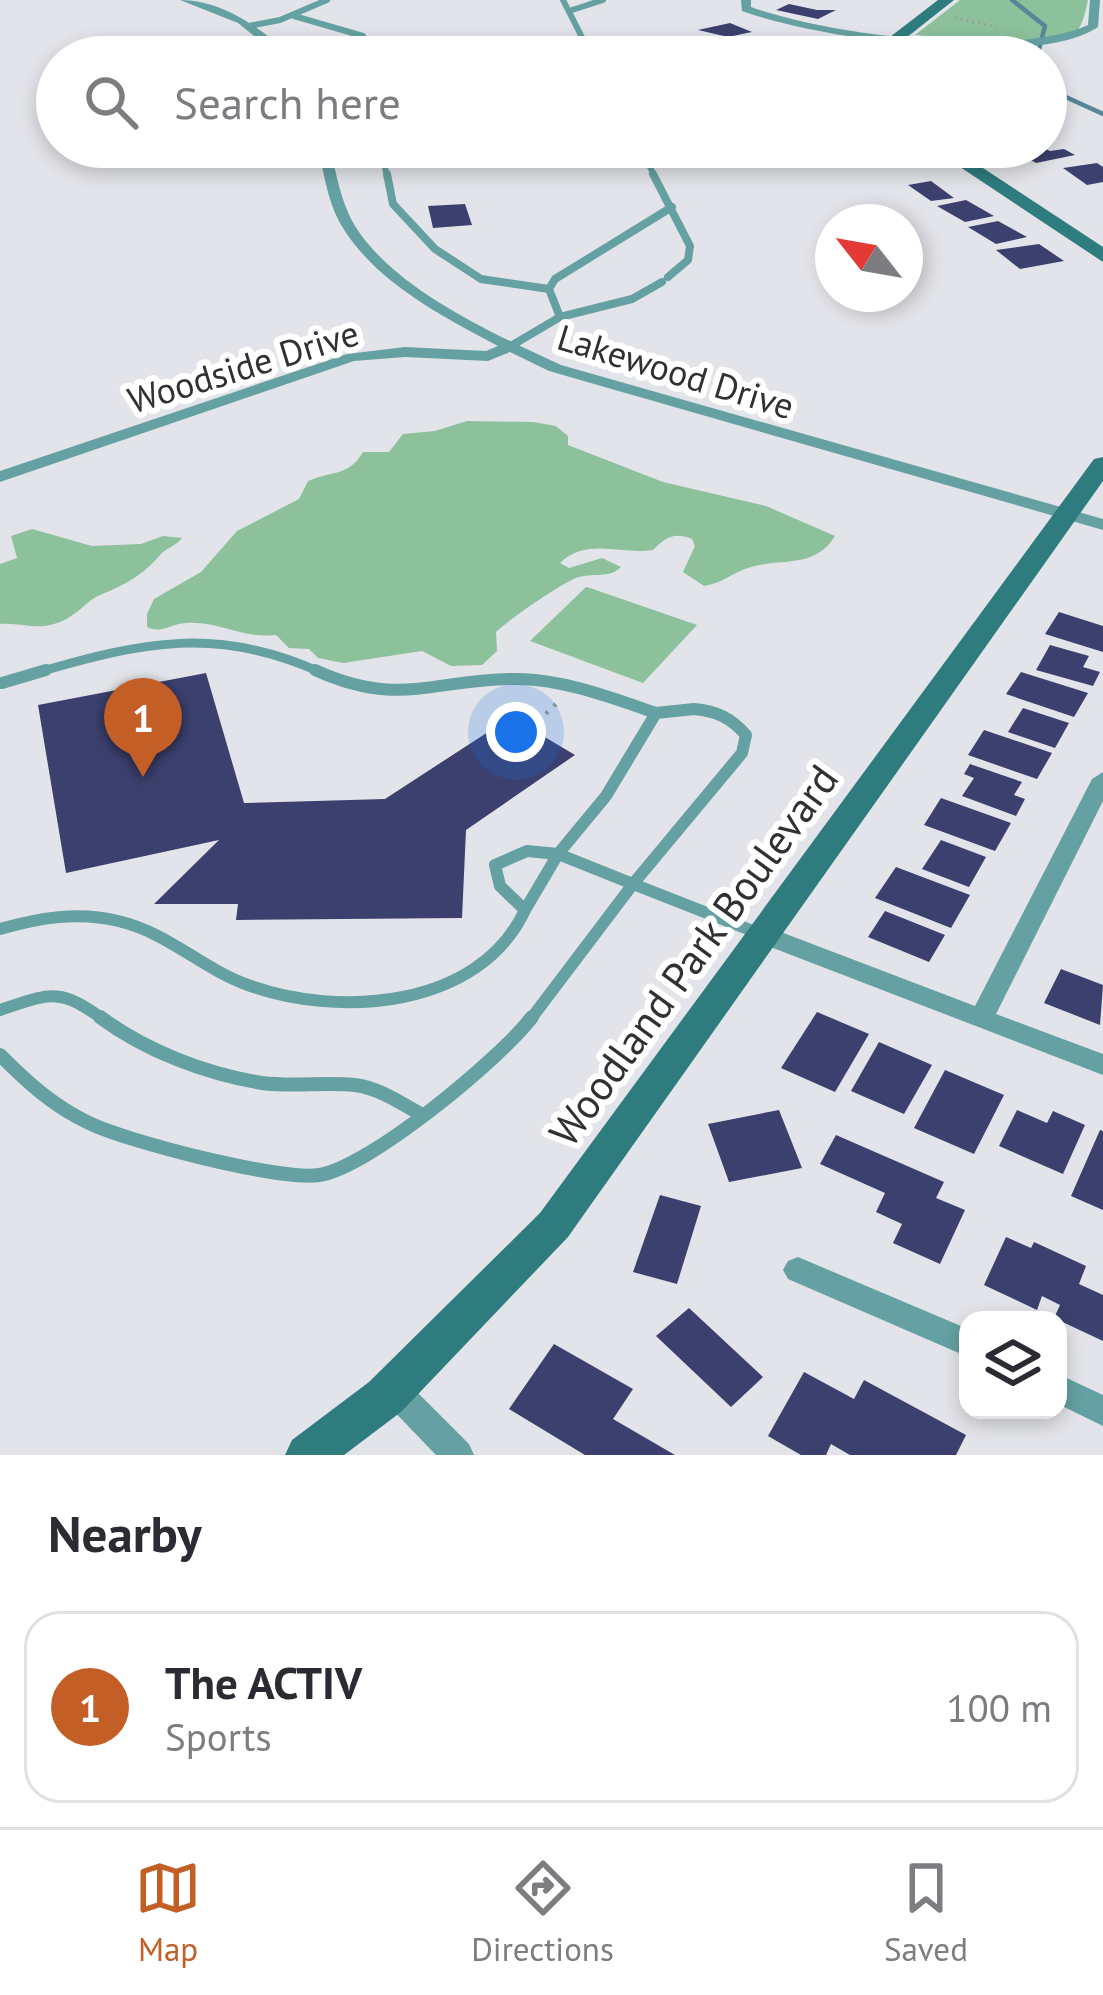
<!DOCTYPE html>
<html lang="en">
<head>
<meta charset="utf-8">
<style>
	body { margin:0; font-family:"PT Sans",sans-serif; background:#f7f7f7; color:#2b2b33 }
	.controls { position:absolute; right:36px; bottom:36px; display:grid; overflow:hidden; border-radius:24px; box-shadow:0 6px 18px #0003 }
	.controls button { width:108px; height:108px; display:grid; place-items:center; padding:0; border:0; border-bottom:3px solid #e1e1e2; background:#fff; color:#2b2b33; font:60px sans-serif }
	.compass { position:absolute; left:815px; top:204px; width:108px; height:108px; border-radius:50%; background:#fff; box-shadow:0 6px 18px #0003; rotate:301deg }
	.you { position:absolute; left:516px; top:732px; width:42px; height:42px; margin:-30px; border:9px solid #fff; border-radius:50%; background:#1a73e8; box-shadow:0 0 0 18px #1a73e833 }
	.badge { display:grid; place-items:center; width:78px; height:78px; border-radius:50%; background:#c25e26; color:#fff; font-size:39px; font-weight:700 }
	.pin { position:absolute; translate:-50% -99px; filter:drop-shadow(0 3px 6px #0008) }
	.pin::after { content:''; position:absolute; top:63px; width:42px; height:36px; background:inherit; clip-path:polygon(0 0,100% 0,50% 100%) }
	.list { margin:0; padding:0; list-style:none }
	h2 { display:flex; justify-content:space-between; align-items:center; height:156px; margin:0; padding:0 48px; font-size:51px }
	h2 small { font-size:39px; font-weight:400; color:#7c7c81 }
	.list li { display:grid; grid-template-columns:78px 1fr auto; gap:36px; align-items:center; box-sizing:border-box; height:192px; margin:0 24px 24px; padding:0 24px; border:3px solid #e1e1e2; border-radius:36px }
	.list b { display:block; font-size:45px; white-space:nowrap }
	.list p { margin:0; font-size:39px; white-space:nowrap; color:#7c7c81 }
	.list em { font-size:39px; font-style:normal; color:#7c7c81 }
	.icon { flex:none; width:66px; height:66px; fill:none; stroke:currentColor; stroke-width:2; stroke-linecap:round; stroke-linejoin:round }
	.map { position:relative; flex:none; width:1103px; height:1455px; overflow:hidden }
	.search { position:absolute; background:#fff; box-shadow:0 6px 18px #0003; left:36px; right:36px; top:36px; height:132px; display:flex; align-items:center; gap:30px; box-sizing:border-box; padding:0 42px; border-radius:66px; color:#7c7c81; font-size:45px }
	.sheet { height:372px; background:#fff }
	nav { display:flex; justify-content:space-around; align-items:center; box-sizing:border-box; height:168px; border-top:3px solid #e1e1e2; background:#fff; font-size:33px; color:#7c7c81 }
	nav a { display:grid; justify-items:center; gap:6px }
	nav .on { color:#c25e26 }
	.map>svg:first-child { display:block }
	.green { fill:#8cc19b }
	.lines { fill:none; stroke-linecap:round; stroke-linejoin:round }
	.stream { stroke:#568697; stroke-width:4.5 }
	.building { fill:#3b406e }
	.path-far1 { stroke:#999a9e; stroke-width:3; stroke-dasharray:1.5 4.5; stroke-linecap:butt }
	.path { stroke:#999a9e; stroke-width:4.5; stroke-dasharray:3 8; stroke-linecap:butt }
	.lane-far4 { stroke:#65a1a2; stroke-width:6 }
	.lane-far3 { stroke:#65a1a2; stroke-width:8 }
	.lane-far2 { stroke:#65a1a2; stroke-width:9 }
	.lane-far1 { stroke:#65a1a2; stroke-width:12 }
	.lane { stroke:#65a1a2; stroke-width:14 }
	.street { fill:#65a1a2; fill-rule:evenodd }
	.secondary { fill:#2e7c7e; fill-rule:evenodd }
	.labels { text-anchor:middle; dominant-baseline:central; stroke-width:12; stroke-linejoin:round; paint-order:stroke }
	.far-street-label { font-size:36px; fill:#303133; stroke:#fff }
	.street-label { font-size:42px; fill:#303133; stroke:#fff }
</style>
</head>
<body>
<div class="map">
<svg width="1103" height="1455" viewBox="0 0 1103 1455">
	<rect width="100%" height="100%" fill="#e3e4e9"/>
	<path class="green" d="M960 0H1088C1086 8 1084 21 1079 28 1060 55 947 38 915 35Z
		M467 421 533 422 556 426 568 436V445L663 482 766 506 835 536C814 570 780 557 748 568 732 573 723 583 704 586L683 572 695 546 692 539C674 532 666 537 653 550 621 555 587 537 560 563L569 568 602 558 621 567C609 579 593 572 576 578 562 583 508 620 496 632L497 651 482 665 451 666 422 651 343 663 318 658 309 649 289 648 276 635C242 639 220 621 186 623 170 624 163 634 147 627V614L154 599 201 572 237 531 299 499 308 481C334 470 348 477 363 452H389L403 434 435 431Z
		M32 529 92 546 141 544 163 536 182 538C176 546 166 548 160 555 143 575 125 585 100 595 87 600 76 618 54 624 35 630 19 622 0 624V564L17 558 11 536Z
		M586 587H587L697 625 643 683 530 641Z"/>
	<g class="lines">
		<path class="stream" d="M1012 0 1045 26 1037 57
			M1046 88 1103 114"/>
	</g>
	<path class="building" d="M789 4 817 10H836L818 19 776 10Z
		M730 23 752 32 728 37 698 30Z
		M819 39 847 47 825 56 796 49Z
		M1042 147 1050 151 1064 149 1075 155 1036 163 1011 149Z
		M1097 163 1103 167V182L1087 185 1063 168Z
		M931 181 954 198 931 201 908 185Z
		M966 200 994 216 965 222 937 206Z
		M465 204 472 225 433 228 428 206Z
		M998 221 1027 237 996 244 968 227Z
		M1039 244 1064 261 1020 269 996 250Z
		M1059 612 1103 626V652L1045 634Z
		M1050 645 1089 656 1083 667 1100 672 1093 686 1036 670Z
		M1021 672 1088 693 1074 717 1006 694Z
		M206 673 244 803 385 799 511 717 575 755 466 830 462 918 236 920 238 904H154L219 840 66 873 38 705Z
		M1023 708 1069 723 1055 748 1008 732Z
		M984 730 1052 753 1037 779 968 755Z
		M970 764 1022 782 1014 795 1025 799 1016 816 962 796 974 778 964 774Z
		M941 798 1011 823 995 851 924 825Z
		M941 840 986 857 969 887 922 869Z
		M896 867 970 895 951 928 875 898Z
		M885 911 945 935 929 962 868 937Z
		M1061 969 1103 985 1100 1025 1044 1003Z
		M817 1012 869 1034 835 1092 781 1068Z
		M879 1042 932 1065 904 1114 851 1091Z
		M945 1070 1004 1095 974 1154 914 1128Z
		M779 1110 802 1168 729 1182 708 1124Z
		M1017 1110 1047 1123 1053 1111 1085 1125 1063 1174 999 1146Z
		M1100 1130 1103 1131V1210L1071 1196Z
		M836 1135 944 1182 936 1198 965 1210 940 1264 893 1243 902 1224 876 1212 885 1193 820 1164Z
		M660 1195 701 1206 677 1284 633 1272Z
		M1006 1237 1031 1248 1034 1242 1086 1266 1079 1284 1103 1295V1341L1054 1318 1060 1305 1042 1296 1037 1310 984 1285Z
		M689 1308 763 1377 731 1407 656 1336Z
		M554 1344 633 1389 613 1419 675 1455H585L509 1409Z
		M804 1372 854 1399 864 1380 966 1435 956 1455H850L831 1444 826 1455H801L768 1436Z"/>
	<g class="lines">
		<path class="path-far1" d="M955 18 997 27"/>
		<path class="path" d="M530 729 556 704"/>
		<path class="lane-far4" d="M563 0 592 57
			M569 11 603 0
			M294 16 363 36 357 46 359 57
			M249 26 280 20 327 0
			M381 147 387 177
			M640 147 655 177
			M199 156 324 149"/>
		<path class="lane-far3" d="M387 174 393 204 435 249 481 279 549 289
			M653 174 690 246 688 260 668 277
			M560 317 549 289 555 279 672 207
			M509 347 560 317 632 299 662 282"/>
		<path class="lane-far2" d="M36 673C142 642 217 625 322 673"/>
		<path class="lane-far1" d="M315 670C400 709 436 678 519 679 566 680 612 698 656 713
			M2 683 46 670
			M694 709C717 711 731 718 746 735L742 753 633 884 558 854 606 796 656 713Z
			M525 910 500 886 495 865 527 851 558 854
			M525 910 558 854
			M0 929C39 918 78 911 118 921 167 932 201 968 248 985 338 1018 479 1009 525 910
			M0 1010C51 993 59 987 104 1020
			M530 1020 633 884 758 933"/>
		<path class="lane" d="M100 1017C146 1051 206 1074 262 1083 293 1087 324 1082 355 1085 379 1088 401 1103 422 1115
			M0 1055C27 1082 52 1105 87 1122 124 1141 280 1181 319 1175 369 1168 501 1058 532 1017"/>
		<path class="street" d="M180 0C223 0 262 29 293 57H280L238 23Z
			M741 0H751V7C829 35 1013 59 1088 25L1090 0H1100L1098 27C1032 71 817 38 742 11Z
			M318 147H330C336 173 341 203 355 226 395 290 494 334 561 365L1103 519V530L549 371 510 352 488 361 405 357 354 361 0 482V471L347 354 405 347 486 351 498 346C442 316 377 283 343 228 328 204 324 174 318 147Z
			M1103 772V801L996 1014 1103 1054V1075L755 941 752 935 755 929H773L975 1006 1092 779Z
			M798 1257 968 1329V1357L788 1279 783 1270 788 1261Z
			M1058 1374 1103 1395V1426L1058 1404Z
			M393 1375 404 1379 469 1444 474 1455H436L382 1399 378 1389 382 1379Z"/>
		<path class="secondary" d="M938 0H954L882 57H864Z
			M930 147H951L1103 247V262Z
			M1103 457V481L568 1237 401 1412 344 1455H285L292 1440 369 1382 540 1213 1094 459Z"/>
	</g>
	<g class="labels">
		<g class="far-street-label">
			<text transform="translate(243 366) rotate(-17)">Woodside Drive</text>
			<text transform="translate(676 371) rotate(17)">Lakewood Drive</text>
		</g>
		<g class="street-label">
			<text transform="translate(693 955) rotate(-54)">Woodland Park Boulevard</text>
		</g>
	</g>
</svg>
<div class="controls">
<button><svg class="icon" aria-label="layers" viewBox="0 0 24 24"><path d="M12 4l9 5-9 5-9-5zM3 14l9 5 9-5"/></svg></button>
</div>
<svg class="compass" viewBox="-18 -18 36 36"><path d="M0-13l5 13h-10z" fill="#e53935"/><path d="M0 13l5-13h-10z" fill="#7c7c81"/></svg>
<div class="you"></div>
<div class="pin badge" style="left:143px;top:777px">1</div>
<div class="search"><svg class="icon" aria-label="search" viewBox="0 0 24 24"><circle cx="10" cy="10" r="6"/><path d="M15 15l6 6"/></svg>Search here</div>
</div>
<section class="sheet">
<h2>Nearby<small></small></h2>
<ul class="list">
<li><span class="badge">1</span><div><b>The ACTIV</b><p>Sports</p></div><em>100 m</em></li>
</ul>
</section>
<nav>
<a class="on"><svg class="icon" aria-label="map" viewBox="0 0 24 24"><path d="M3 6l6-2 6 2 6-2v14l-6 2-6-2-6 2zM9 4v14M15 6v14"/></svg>Map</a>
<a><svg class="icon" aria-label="directions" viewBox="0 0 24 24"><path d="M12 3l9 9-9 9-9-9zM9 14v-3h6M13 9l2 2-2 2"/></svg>Directions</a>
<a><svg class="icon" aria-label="saved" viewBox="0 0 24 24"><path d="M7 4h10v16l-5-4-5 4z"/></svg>Saved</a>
</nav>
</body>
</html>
